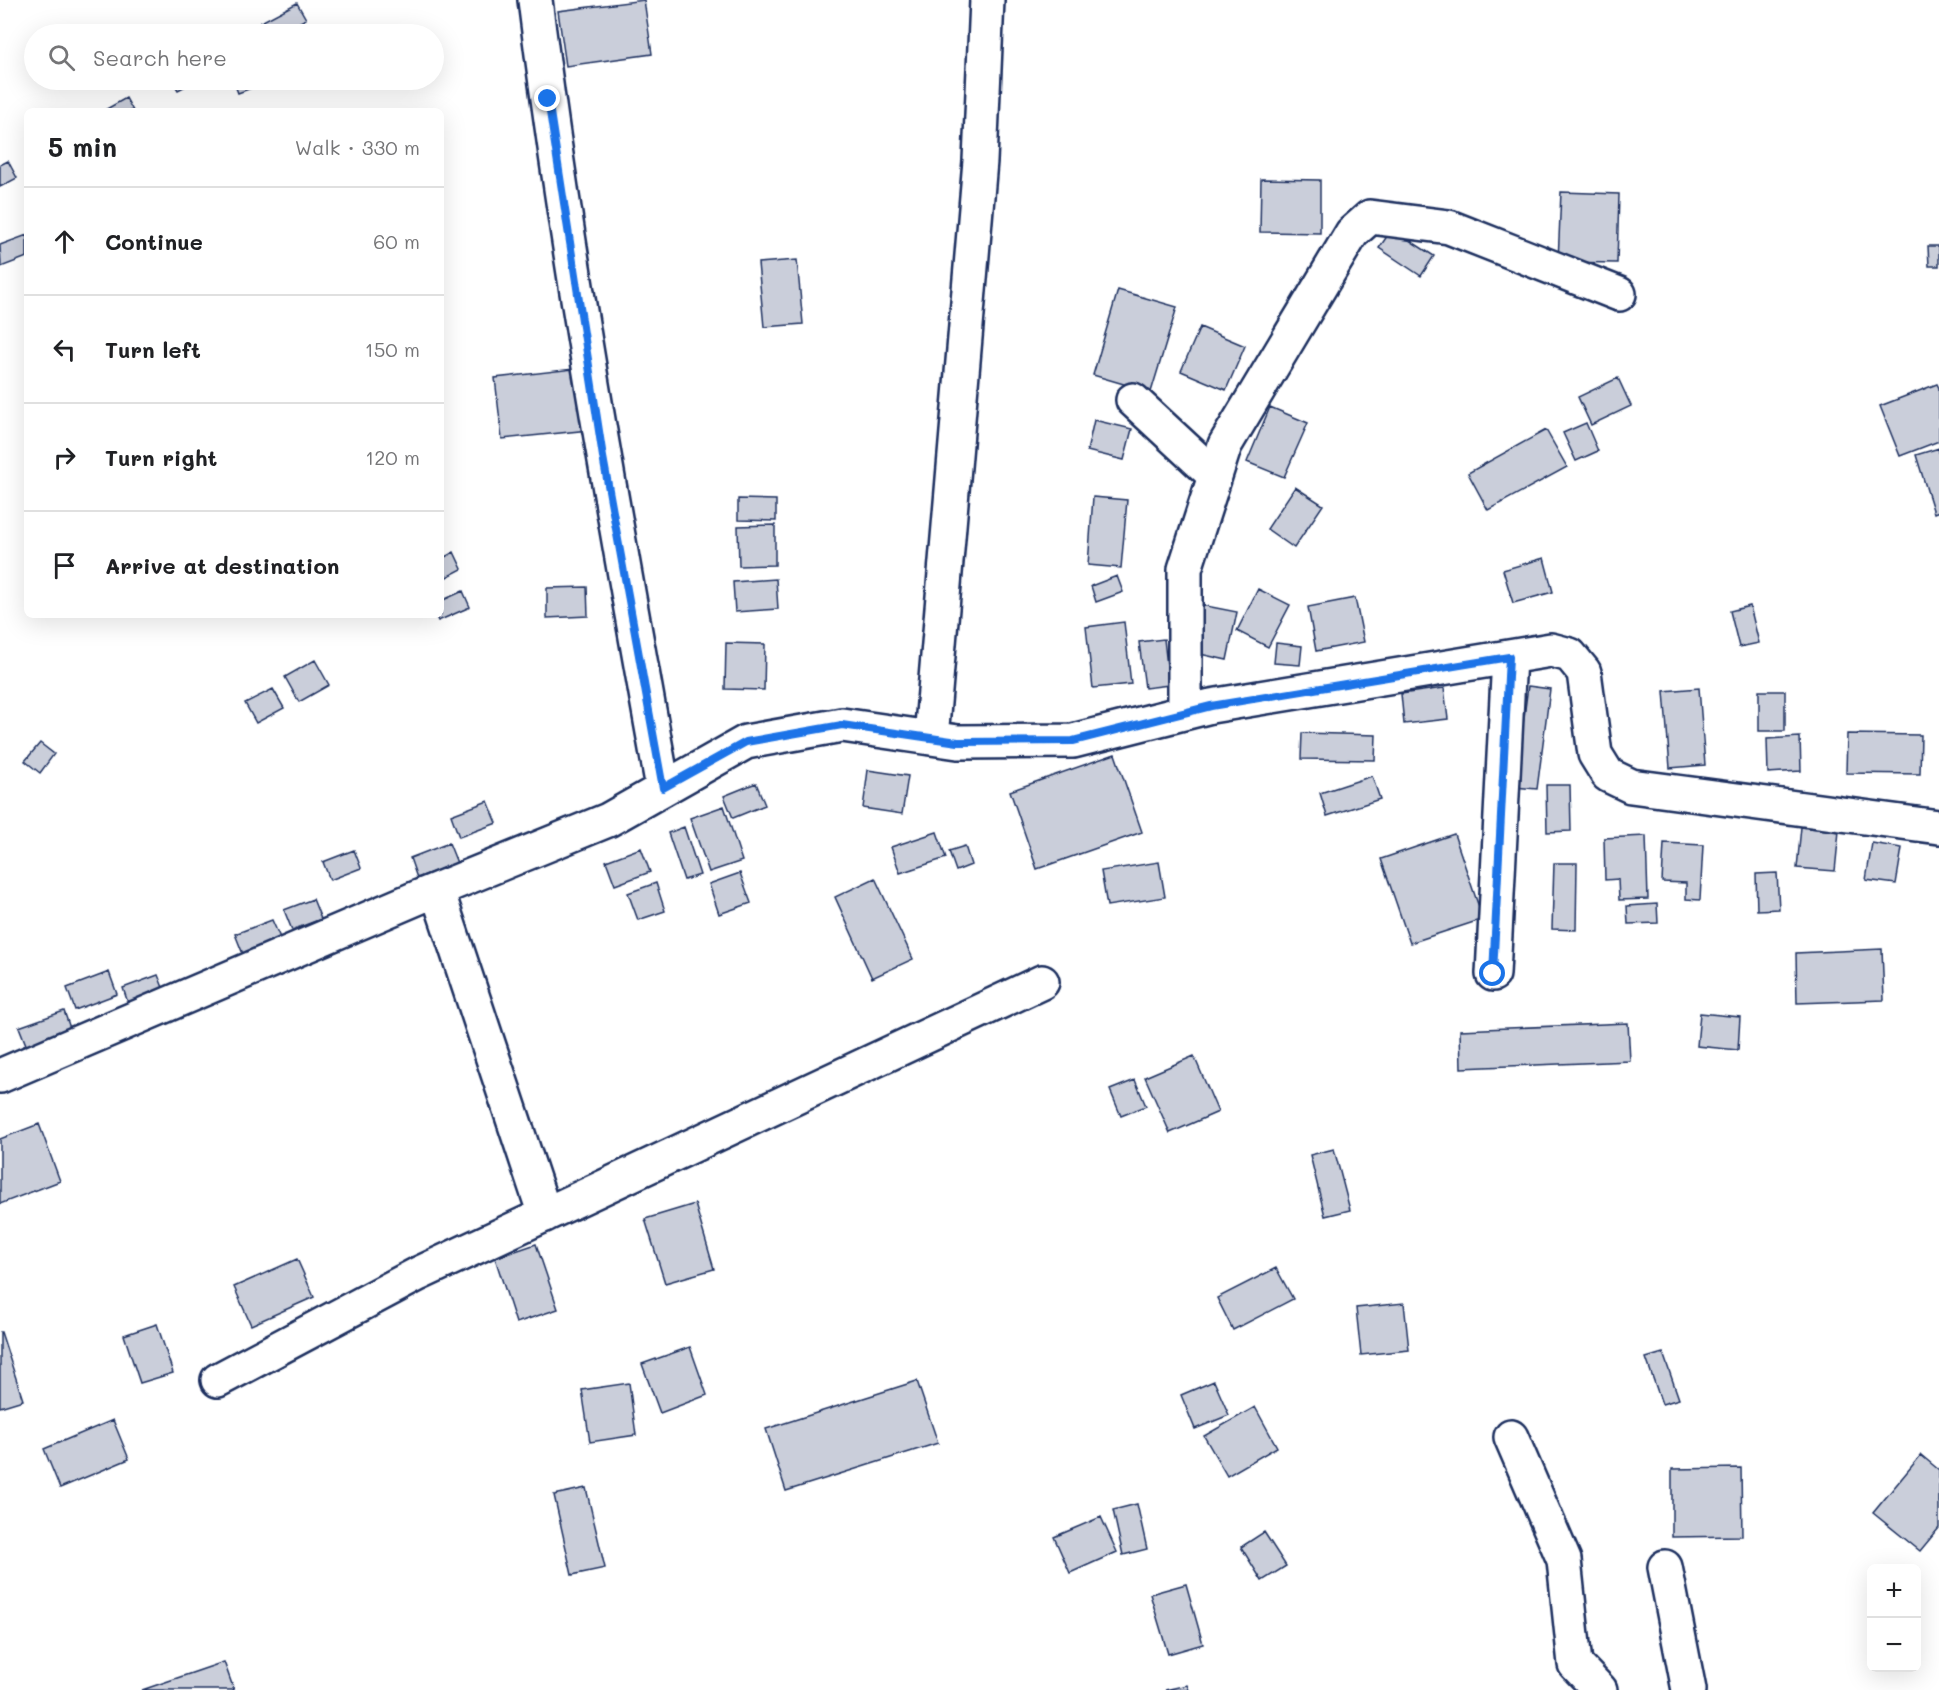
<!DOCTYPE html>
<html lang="en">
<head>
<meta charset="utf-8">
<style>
	body { margin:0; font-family:Mali,sans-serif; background:#f6f6f6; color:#202124 }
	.controls { position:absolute; right:18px; bottom:18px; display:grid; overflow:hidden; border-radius:9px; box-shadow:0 6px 24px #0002 }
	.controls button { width:54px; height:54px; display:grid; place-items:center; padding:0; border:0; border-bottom:2px solid #e0e0e0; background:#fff; color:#202124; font:30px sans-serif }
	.stop { position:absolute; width:18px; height:18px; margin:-14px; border:4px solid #1a73e8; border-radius:50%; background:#fff }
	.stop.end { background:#1a73e8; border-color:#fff; box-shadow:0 2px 6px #0008 }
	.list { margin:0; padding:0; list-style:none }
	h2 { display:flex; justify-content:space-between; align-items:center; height:78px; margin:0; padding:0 24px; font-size:26px }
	h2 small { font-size:20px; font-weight:400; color:#757577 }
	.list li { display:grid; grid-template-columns:39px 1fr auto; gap:18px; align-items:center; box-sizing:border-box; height:108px; padding:0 24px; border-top:2px solid #e0e0e0 }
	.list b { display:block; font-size:22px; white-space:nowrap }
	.list em { font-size:20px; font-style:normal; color:#757577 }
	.icon { flex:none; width:33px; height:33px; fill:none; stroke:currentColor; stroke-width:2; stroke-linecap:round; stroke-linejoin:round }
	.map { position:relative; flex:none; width:1939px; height:1690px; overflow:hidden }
	.search { position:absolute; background:#fff; box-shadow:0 6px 24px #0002; left:24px; top:24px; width:420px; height:66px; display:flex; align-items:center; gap:15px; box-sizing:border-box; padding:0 21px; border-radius:33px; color:#757577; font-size:22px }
	.panel { position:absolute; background:#fff; box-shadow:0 6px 24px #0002; left:24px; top:108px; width:420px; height:510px; border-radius:9px }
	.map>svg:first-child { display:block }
	.building { fill:#caceda; stroke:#1b2f5e; stroke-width:1.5 }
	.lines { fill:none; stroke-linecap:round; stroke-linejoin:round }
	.minor-casing { stroke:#1b2f5e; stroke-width:38 }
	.minor { stroke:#fff; stroke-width:33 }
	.route { stroke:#1a73e8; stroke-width:8 }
</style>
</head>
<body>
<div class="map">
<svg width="1939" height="1690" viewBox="0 0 1939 1690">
	<rect width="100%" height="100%" fill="#fff"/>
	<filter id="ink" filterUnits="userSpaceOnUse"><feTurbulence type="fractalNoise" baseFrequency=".0167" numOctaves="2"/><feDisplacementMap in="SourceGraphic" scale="12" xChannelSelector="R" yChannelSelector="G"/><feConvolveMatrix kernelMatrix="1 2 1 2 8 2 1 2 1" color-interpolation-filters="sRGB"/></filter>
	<g filter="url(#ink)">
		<path class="building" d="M644 0 652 54 566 66 558 11Z
			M297 3 306 19 278 34H268L261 22Z
			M172 80H197L178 90Z
			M233 80H273L238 93Z
			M126 98 133 111H103Z
			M8 161 17 178 0 187V165Z
			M1261 179 1320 180V233L1260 232Z
			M1561 192 1619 194 1617 263 1558 262Z
			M1392 229 1434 256 1421 276 1379 248Z
			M27 235V257L1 267 0 245Z
			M1928 246H1939V266H1929Z
			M797 260 803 324 764 327 758 263Z
			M1118 290 1177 307 1151 392 1093 375Z
			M1200 327 1245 346 1226 390 1181 371Z
			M582 368 589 430 502 439 495 378Z
			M1618 378 1631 406 1591 425 1578 397Z
			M1937 384 1939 388V441L1900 456 1880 406Z
			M1270 407 1308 423 1284 477 1247 462Z
			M1094 420 1132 429 1124 460 1087 451Z
			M1586 423 1598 451 1576 461 1563 433Z
			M1546 430 1567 467 1488 510 1468 473Z
			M1939 448V511L1934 513 1916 455Z
			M1295 487 1323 505 1294 548 1267 529Z
			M1093 497 1127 500 1121 568 1088 565Z
			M738 499 776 500V521L738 520Z
			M775 525V565L739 566 738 526Z
			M454 552 462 569 441 580V559Z
			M1544 558 1553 592 1513 603 1503 570Z
			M1117 576 1123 592 1096 602 1091 586Z
			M776 579 778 609 735 612 733 582Z
			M587 587 588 616 547 618V588Z
			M1258 589 1290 605 1268 647 1237 631Z
			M463 591 470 607 438 621 435 615H441V601Z
			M1355 598 1364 642 1316 651 1308 607Z
			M1201 605 1237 612 1227 660 1191 652Z
			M1750 606 1759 643 1739 647 1730 611Z
			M1124 622 1131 684 1093 688 1086 627Z
			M1164 639 1169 685 1145 688 1139 642Z
			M726 643 765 644 764 690 725 689Z
			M1276 643 1302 646 1300 665 1274 663Z
			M315 660 329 685 299 702 285 677Z
			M1528 686 1550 689 1537 789 1515 787Z
			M1444 688 1448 719 1404 724 1401 694Z
			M1699 688 1705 765 1670 768 1664 691Z
			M273 689 284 708 256 723 245 703Z
			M1759 691H1785V731H1759Z
			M1302 733 1376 735 1375 760 1301 759Z
			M1847 734 1921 735 1920 774 1846 773Z
			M1800 737 1801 771 1768 773 1767 739Z
			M40 743 54 754 40 773 25 761Z
			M1115 754 1142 832 1037 869 1010 791Z
			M868 770 908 776 902 814 863 808Z
			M1372 776 1380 799 1327 816 1320 793Z
			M756 783 765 805 733 818 724 796Z
			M1546 785H1570L1571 831 1547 832Z
			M488 801 497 823 459 837 451 815Z
			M724 806 742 861 709 872 690 818Z
			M684 827 700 875 684 880 668 833Z
			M1801 827 1839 831 1835 871 1797 868Z
			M937 832 946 858 900 873 891 847Z
			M1454 834 1483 919 1410 943 1381 859Z
			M1646 836 1648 899 1619 900 1618 879 1605 880 1604 838Z
			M449 843 457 863 417 878 410 858Z
			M1664 843 1703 845 1700 900 1686 899V883L1662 882Z
			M1872 843 1902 848 1896 884 1866 880Z
			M965 846 971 865 956 871 949 851Z
			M641 848 650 872 615 885 606 861Z
			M354 850 361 868 330 880 323 862Z
			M1159 862 1165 897 1107 906 1101 871Z
			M1554 863H1577L1576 930 1552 929Z
			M740 873 751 903 719 914 709 884Z
			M1777 873 1779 909 1757 910 1756 874Z
			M875 878 913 959 872 978 835 897Z
			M656 883 665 911 638 920 628 893Z
			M313 899 321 919 292 930 284 910Z
			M1657 904 1658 923 1628 924 1627 906Z
			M272 920 281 940 243 954 235 934Z
			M1882 949 1884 1000 1797 1003 1796 953Z
			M109 972 117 994 75 1010 67 988Z
			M158 975 166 995 130 1009 123 988Z
			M64 1011 71 1031 27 1047 19 1027Z
			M1700 1013 1740 1017 1738 1050 1697 1046Z
			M1628 1023 1630 1061 1461 1068 1460 1030Z
			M1194 1056 1218 1112 1170 1133 1145 1077Z
			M1135 1080 1146 1106 1121 1116 1110 1090Z
			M39 1124 60 1181 0 1204V1139Z
			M1334 1149 1350 1210 1325 1216 1310 1155Z
			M695 1204 714 1269 665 1283 645 1219Z
			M536 1244 558 1309 516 1323 495 1258Z
			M297 1259 314 1297 251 1325 234 1287Z
			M1276 1268 1293 1299 1233 1330 1217 1298Z
			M1404 1303 1409 1350 1361 1355 1356 1308Z
			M157 1324 173 1373 140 1383 124 1335Z
			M0 1332H1L23 1400 0 1407Z
			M690 1347 707 1395 660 1413 642 1364Z
			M1663 1353 1679 1399 1662 1404 1646 1358Z
			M917 1381 938 1443 786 1491 766 1429Z
			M1214 1381 1229 1415 1195 1429 1181 1395Z
			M629 1383 636 1435 590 1442 582 1390Z
			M1255 1407 1277 1447 1227 1476 1204 1436Z
			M113 1420 129 1459 60 1488 44 1449Z
			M1921 1455 1939 1470V1528L1920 1551 1873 1513Z
			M1741 1468 1742 1536 1672 1537V1469Z
			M586 1488 605 1568 572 1575 554 1495Z
			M1137 1504 1147 1549 1123 1555 1113 1510Z
			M1101 1517 1117 1552 1070 1573 1054 1537Z
			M1264 1532 1286 1566 1262 1581 1241 1547Z
			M1186 1584 1203 1644 1168 1654 1150 1594Z
			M224 1662 234 1690H142Z
			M1187 1685 1189 1690H1165Z"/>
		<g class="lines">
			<g class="minor-casing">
				<path id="minor" d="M535 0C568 264 616 526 663 788
					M1133 400 1215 476
					M1185 712V569L1225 445 1352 233 1370 217 1449 227 1619 294
					M931 738 980 161 987 0
					M437 890 545 1215
					M1493 974 1509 657
					M0 1076 419 897 608 820 746 742 842 725 958 742 1073 741 1211 706 1551 650 1570 655 1584 672 1595 754 1608 775 1631 786 1939 827
					M218 1380 418 1274 1042 982
					M1511 1437 1564 1560 1575 1664 1600 1690
					M1665 1567 1689 1690"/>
			</g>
			<use href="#minor" class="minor"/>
		</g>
	</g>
	<g class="lines" filter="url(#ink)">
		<path class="route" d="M548 99 603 457 663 788 746 742 842 725 958 742 1073 741 1211 706 1509 657 1493 974"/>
	</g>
</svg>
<div class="controls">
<button>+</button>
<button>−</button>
</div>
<div class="stop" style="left:1493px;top:974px"></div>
<div class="stop end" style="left:548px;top:99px"></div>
<div class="search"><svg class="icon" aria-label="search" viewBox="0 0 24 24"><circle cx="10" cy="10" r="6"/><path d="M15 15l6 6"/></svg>Search here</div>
<section class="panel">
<h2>5 min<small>Walk · 330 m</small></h2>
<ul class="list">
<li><svg class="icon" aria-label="ahead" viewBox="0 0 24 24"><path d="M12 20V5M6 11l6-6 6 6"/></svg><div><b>Continue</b></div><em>60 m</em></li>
<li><svg class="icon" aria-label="left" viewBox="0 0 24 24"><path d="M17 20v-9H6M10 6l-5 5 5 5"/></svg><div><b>Turn left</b></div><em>150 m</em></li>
<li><svg class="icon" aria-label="right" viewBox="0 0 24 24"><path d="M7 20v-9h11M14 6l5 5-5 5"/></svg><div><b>Turn right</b></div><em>120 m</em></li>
<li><svg class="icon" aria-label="arrive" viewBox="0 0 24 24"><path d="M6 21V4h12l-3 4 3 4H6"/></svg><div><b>Arrive at destination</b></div></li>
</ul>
</section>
</div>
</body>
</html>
